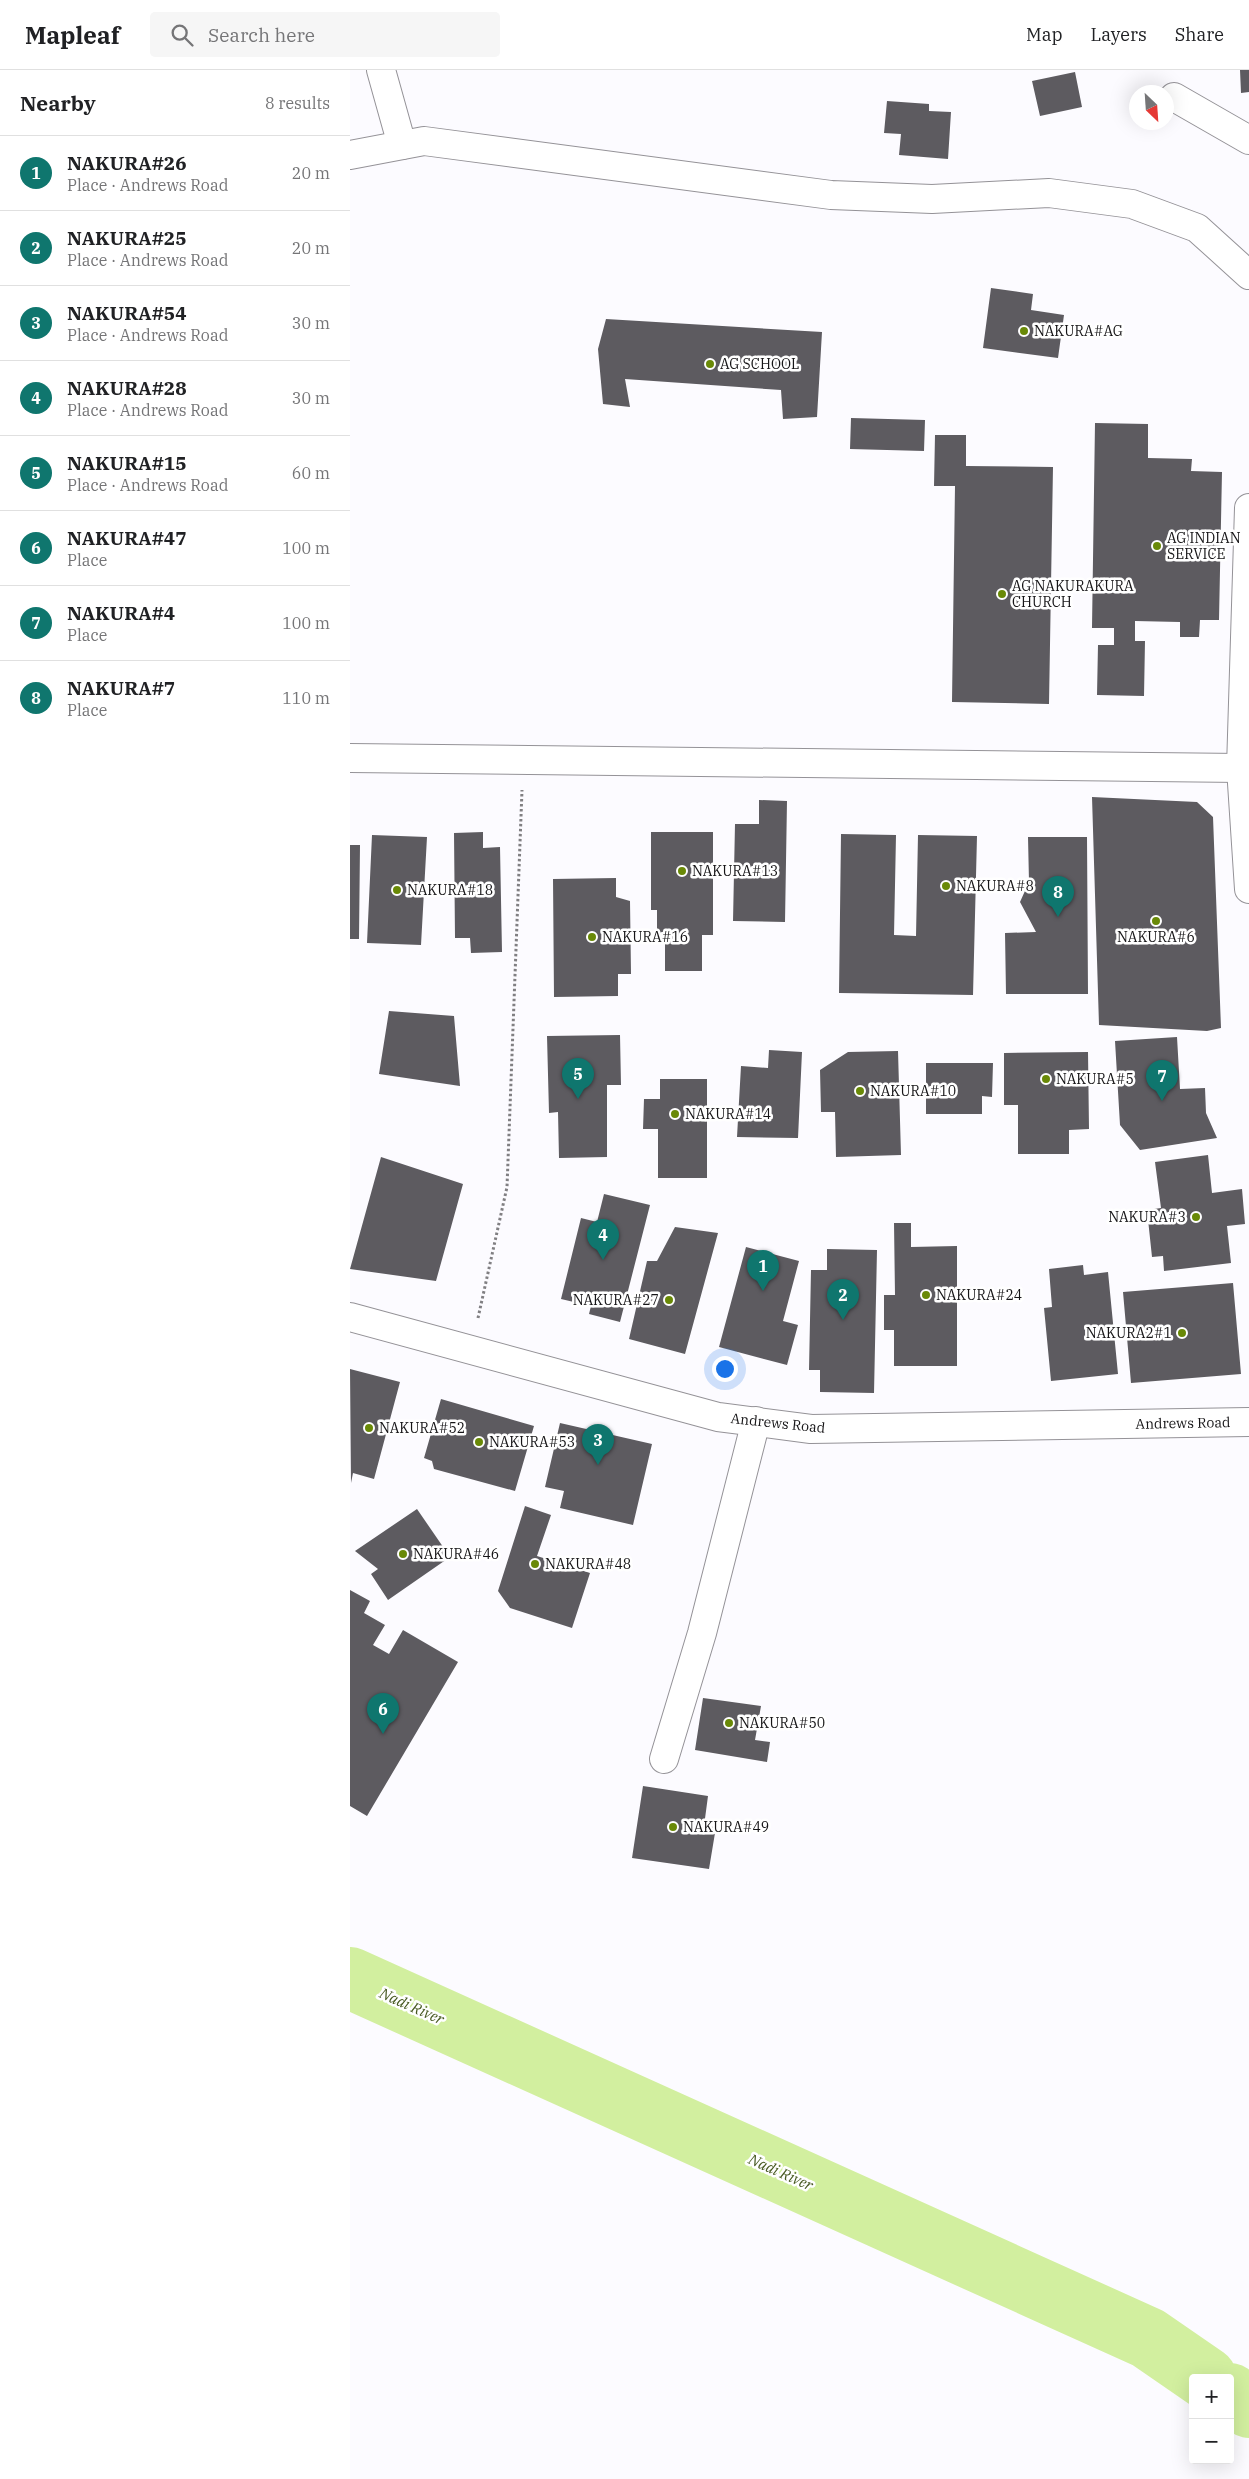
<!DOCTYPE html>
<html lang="en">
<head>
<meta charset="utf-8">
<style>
	body { margin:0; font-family:"IBM Plex Serif",serif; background:#f6f6f6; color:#202124 }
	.controls { position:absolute; right:15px; bottom:15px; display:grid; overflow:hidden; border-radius:5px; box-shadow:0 5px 20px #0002 }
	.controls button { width:45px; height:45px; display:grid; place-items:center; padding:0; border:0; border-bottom:1px solid #e0e0e0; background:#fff; color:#202124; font:25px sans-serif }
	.compass { position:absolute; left:779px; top:15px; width:45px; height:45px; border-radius:50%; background:#fff; box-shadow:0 5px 20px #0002; rotate:155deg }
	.you { position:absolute; left:374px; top:1298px; width:18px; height:18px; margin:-12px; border:4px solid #fff; border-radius:50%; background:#1a73e8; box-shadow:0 0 0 8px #1a73e833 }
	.badge { display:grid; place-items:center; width:32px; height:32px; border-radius:50%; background:#0f766e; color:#fff; font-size:16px; font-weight:700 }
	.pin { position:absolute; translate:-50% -41px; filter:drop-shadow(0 1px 2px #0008) }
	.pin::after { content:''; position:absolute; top:26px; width:18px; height:15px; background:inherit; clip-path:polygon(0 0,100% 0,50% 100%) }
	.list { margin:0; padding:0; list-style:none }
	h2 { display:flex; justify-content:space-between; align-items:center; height:65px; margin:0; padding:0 20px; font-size:21px }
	h2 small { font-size:16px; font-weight:400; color:#757577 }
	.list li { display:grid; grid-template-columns:32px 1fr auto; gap:15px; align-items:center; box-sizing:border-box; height:75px; padding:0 20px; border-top:1px solid #e0e0e0 }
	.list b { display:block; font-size:19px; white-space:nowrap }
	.list p { margin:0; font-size:16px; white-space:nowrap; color:#757577 }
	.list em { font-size:16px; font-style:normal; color:#757577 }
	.icon { flex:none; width:28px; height:28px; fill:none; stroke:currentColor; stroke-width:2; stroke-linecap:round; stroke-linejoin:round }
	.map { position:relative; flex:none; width:899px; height:2409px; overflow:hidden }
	header { display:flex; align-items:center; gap:30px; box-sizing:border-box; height:70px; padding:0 25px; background:#fff; border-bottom:1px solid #e0e0e0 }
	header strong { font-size:24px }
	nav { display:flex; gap:28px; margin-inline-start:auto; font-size:18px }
	.search { width:350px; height:45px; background:#f6f6f6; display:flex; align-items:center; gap:12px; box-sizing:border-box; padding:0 18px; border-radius:5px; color:#757577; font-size:19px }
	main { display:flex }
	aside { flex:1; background:#fff }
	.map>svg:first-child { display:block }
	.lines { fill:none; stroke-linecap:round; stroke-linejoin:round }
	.river { stroke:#d2ef9f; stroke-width:62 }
	.building { fill:#5d5b60 }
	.minor-casing { stroke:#949297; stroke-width:30 }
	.major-casing { stroke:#949297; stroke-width:30 }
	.path { stroke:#807f82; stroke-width:3; stroke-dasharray:2.5 2.5; stroke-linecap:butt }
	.minor { stroke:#fff; stroke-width:28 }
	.major { stroke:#fff; stroke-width:28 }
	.poi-dot { fill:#698907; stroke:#fff; stroke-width:2 }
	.labels { text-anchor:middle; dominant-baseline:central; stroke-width:5; stroke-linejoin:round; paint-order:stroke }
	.poi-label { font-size:14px; fill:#161517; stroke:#fff; text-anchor:start }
	.street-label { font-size:14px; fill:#161517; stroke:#fff }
	.water-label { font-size:15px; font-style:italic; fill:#465820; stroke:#fff }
</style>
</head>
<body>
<header>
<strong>Mapleaf</strong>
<div class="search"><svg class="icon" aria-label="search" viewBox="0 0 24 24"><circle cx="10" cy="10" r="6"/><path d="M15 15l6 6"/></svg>Search here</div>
<nav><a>Map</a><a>Layers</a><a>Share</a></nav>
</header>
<main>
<aside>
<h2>Nearby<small>8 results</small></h2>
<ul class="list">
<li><span class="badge">1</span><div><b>NAKURA#26</b><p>Place · Andrews Road</p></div><em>20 m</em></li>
<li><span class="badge">2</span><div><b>NAKURA#25</b><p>Place · Andrews Road</p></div><em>20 m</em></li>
<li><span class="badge">3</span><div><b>NAKURA#54</b><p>Place · Andrews Road</p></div><em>30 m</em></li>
<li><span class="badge">4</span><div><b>NAKURA#28</b><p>Place · Andrews Road</p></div><em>30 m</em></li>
<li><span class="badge">5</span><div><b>NAKURA#15</b><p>Place · Andrews Road</p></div><em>60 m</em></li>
<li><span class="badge">6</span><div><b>NAKURA#47</b><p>Place</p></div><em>100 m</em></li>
<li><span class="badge">7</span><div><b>NAKURA#4</b><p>Place</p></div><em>100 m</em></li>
<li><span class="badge">8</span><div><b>NAKURA#7</b><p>Place</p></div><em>110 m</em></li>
</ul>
</aside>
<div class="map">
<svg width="899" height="2409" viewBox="0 0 899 2409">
	<rect width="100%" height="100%" fill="#fcfbff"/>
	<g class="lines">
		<path class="river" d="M0 1908 798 2268 856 2308
			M880 2324 899 2337"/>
	</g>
	<path class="building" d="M890 0H899V22L891 23Z
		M725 2 732 37 690 46 682 11Z
		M537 31 579 34V41L601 42 598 89 549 85 551 64 534 63Z
		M641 218 683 224 681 240 714 245 708 288 633 278Z
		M256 249 472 262 467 347 433 349 431 320 275 309 280 337 253 334 248 279Z
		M501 348 575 350 574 381 500 379Z
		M745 353 798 354V388L842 389 841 401 872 402 869 550H850L849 567H830V552L785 551V571H795L794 626 747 625 748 575H764V558H742Z
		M585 365H616V396L703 397 699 634 602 632 605 416H584Z
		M742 727 847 732 863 747 871 958 857 961 749 955Z
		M409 730 437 731 435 852 383 851 385 754H409Z
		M133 762V778L150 777 152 882 121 883 120 868H105L104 763Z
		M301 762H363V865H352V901H315V862L307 863V840H301Z
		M491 764 546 765 544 865 566 866 568 765 627 766 623 925 489 923Z
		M22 765 77 767 71 875 17 873Z
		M678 767H737L738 924H656L655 863 686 862 670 832 679 812Z
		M0 775H10L9 869H0Z
		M266 808V827L280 831 281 904H268V926L204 927 203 809Z
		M39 941 104 946 110 1016 29 1004Z
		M270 965 271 1015H257V1087L209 1088 208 1042 199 1043 197 966Z
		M827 967 830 1019 855 1018 856 1043 867 1068 790 1080 770 1055 765 971Z
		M419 980 452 982 448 1068 387 1067 391 996 418 998Z
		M548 981 551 1085 486 1087 485 1042H471L470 1000 498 982Z
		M738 982 739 1059 719 1060V1084H668V1035H654V983Z
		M576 993H643L642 1027 632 1026V1044H576Z
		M310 1009H357V1108H308V1059H293L294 1029H310Z
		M858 1085 862 1123 892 1119 895 1154 877 1156 881 1193 814 1201 813 1186 802 1187 797 1140 811 1138 805 1092Z
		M31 1087 113 1114 86 1211 0 1199Z
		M254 1124 300 1135 270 1252 239 1244 241 1236 211 1229 231 1148 247 1152Z
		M544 1153H561V1177L607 1176V1296H544V1260H534V1225H545Z
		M325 1157 368 1163 335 1284 279 1269 297 1191H307Z
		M396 1177 449 1191 433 1251 448 1255 437 1295 369 1277Z
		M477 1179 527 1180 524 1323 470 1322V1300H459L461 1200H477Z
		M733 1195 734 1205 758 1202 768 1304 701 1311 694 1238 702 1237 699 1199Z
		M883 1213 891 1304 781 1313 773 1222Z
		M0 1299 50 1312 24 1409 3 1403 1 1413Z
		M91 1329 184 1356 165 1421 84 1399 82 1391 74 1388Z
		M210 1353 302 1374 283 1455 210 1438 214 1421 195 1417Z
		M175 1436 201 1445 187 1486 240 1503 222 1558 160 1538 148 1521Z
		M67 1439 100 1487 38 1530 21 1504 28 1499 5 1481Z
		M0 1520 20 1531 14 1543 35 1555 23 1575 39 1584 53 1560 108 1592 17 1746 0 1736Z
		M353 1628 411 1636 405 1670 420 1672 417 1692 345 1680Z
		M293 1716 358 1726 354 1756 366 1757 359 1799 282 1788Z"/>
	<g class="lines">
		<g class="minor-casing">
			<path id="minor" d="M31 0 52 75
				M824 27 899 70
				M0 688 891 698
				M314 1689 352 1563 406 1351"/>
		</g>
		<g class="major-casing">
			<path id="major" d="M0 85 74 71 481 125 582 129 699 123 782 134 847 158 899 205
				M899 438 891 698 899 819
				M0 1247 368 1347 461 1359 899 1352"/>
		</g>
		<path class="path" d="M128 1248 157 1117 172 720"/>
		<use href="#minor" class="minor"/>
		<use href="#major" class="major"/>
	</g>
	<g class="poi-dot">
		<circle cx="674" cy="261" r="5"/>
		<circle cx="360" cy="294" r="5"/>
		<circle cx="807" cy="476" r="5"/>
		<circle cx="652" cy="524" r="5"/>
		<circle cx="332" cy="801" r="5"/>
		<circle cx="596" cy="816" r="5"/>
		<circle cx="47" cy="820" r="5"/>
		<circle cx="806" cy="851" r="5"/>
		<circle cx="242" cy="867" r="5"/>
		<circle cx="696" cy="1009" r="5"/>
		<circle cx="510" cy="1021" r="5"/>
		<circle cx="325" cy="1044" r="5"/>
		<circle cx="846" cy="1147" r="5"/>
		<circle cx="576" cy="1225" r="5"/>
		<circle cx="319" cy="1230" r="5"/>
		<circle cx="832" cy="1263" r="5"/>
		<circle cx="19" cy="1358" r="5"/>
		<circle cx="129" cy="1372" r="5"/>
		<circle cx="53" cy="1484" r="5"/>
		<circle cx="185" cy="1494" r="5"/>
		<circle cx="379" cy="1653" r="5"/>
		<circle cx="323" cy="1757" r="5"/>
	</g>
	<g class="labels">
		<g class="poi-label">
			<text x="684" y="261">NAKURA#AG</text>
			<text x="370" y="294">AG SCHOOL</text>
			<text x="817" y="468">AG INDIAN<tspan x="817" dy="16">SERVICE</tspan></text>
			<text x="662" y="516">AG NAKURAKURA<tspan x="662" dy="16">CHURCH</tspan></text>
			<text x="342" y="801">NAKURA#13</text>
			<text x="606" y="816">NAKURA#8</text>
			<text x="57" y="820">NAKURA#18</text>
			<text x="252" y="867">NAKURA#16</text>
			<text x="806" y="867" text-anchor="middle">NAKURA#6</text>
			<text x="706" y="1009">NAKURA#5</text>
			<text x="520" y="1021">NAKURA#10</text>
			<text x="335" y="1044">NAKURA#14</text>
			<text x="836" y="1147" text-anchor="end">NAKURA#3</text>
			<text x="586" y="1225">NAKURA#24</text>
			<text x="309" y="1230" text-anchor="end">NAKURA#27</text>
			<text x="822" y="1263" text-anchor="end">NAKURA2#1</text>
			<text x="29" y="1358">NAKURA#52</text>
			<text x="139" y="1372">NAKURA#53</text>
			<text x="63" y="1484">NAKURA#46</text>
			<text x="195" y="1494">NAKURA#48</text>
			<text x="389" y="1653">NAKURA#50</text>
			<text x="333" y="1757">NAKURA#49</text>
		</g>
		<g class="street-label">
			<text transform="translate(428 1353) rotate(6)">Andrews Road</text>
			<text transform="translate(833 1353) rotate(-1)">Andrews Road</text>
		</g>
		<g class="water-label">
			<text transform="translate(62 1936) rotate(24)">Nadi River</text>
			<text transform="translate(431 2102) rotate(24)">Nadi River</text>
		</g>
	</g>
</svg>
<div class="controls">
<button>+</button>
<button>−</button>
</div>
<svg class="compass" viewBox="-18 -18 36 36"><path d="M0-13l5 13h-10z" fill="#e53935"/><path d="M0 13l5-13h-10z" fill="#757577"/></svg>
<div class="you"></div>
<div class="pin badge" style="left:413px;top:1221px">1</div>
<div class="pin badge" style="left:493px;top:1250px">2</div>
<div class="pin badge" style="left:248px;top:1395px">3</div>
<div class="pin badge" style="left:253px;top:1190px">4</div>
<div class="pin badge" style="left:228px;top:1029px">5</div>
<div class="pin badge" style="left:33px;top:1664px">6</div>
<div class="pin badge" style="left:812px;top:1031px">7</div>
<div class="pin badge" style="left:708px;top:847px">8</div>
</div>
</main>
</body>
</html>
